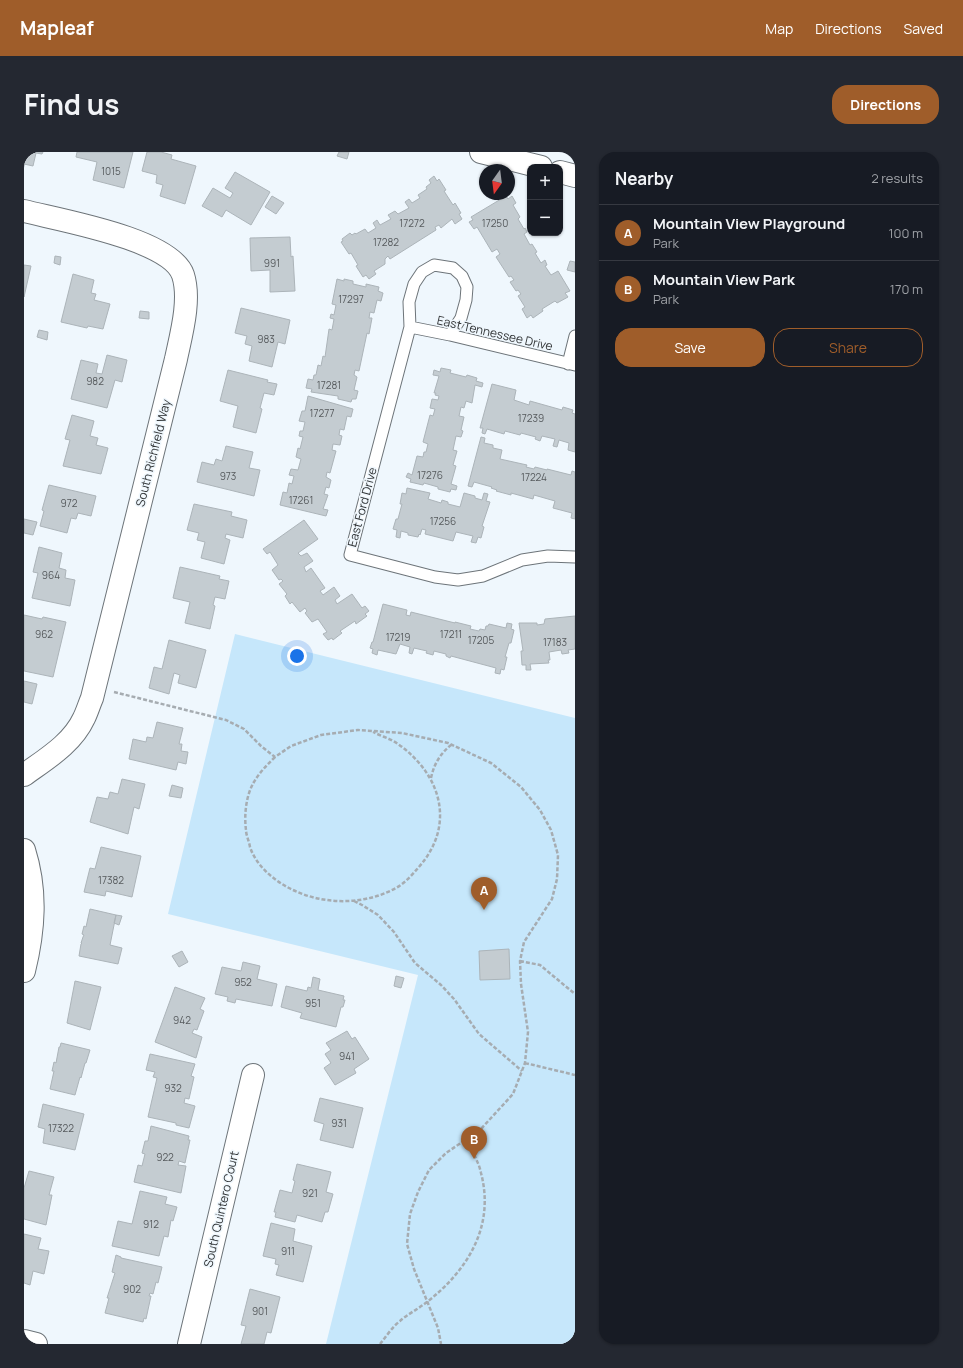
<!DOCTYPE html>
<html lang="en">
<head>
<meta charset="utf-8">
<style>
	body { margin:0; font-family:Manrope,sans-serif; background:#242831; color:#f1f3f6 }
	.controls { position:absolute; right:12px; top:12px; display:grid; overflow:hidden; border-radius:8px; box-shadow:0 1px 3px #0004 }
	.controls button { width:36px; height:36px; display:grid; place-items:center; padding:0; border:0; border-bottom:1px solid #363941; background:#171b24; color:#f1f3f6; font:20px sans-serif }
	.compass { position:absolute; left:455px; top:12px; width:36px; height:36px; border-radius:50%; background:#171b24; box-shadow:0 1px 3px #0004; rotate:194deg }
	.you { position:absolute; left:273px; top:504px; width:14px; height:14px; margin:-10px; border:3px solid #fff; border-radius:50%; background:#1a73e8; box-shadow:0 0 0 6px #1a73e833 }
	.badge { display:grid; place-items:center; width:26px; height:26px; border-radius:50%; background:#9f5d2a; color:#fff; font-size:13px; font-weight:700 }
	.pin { position:absolute; translate:-50% -33px; filter:drop-shadow(0 1px 2px #0008) }
	.pin::after { content:''; position:absolute; top:21px; width:14px; height:12px; background:inherit; clip-path:polygon(0 0,100% 0,50% 100%) }
	.list { margin:0; padding:0; list-style:none }
	h2 { display:flex; justify-content:space-between; align-items:center; height:52px; margin:0; padding:0 16px; font-size:17px }
	h2 small { font-size:13px; font-weight:400; color:#9ea1a6 }
	.list li { display:grid; grid-template-columns:26px 1fr auto; gap:12px; align-items:center; box-sizing:border-box; height:56px; padding:0 16px; border-top:1px solid #363941 }
	.list b { display:block; font-size:15px; white-space:nowrap }
	.list p { margin:0; font-size:13px; white-space:nowrap; color:#9ea1a6 }
	.list em { font-size:13px; font-style:normal; color:#9ea1a6 }
	.actions { display:flex; gap:8px; padding:12px 16px }
	.actions a { flex:1; padding:9px 0; border:1px solid #9f5d2a; border-radius:16px; text-align:center; font-size:14px; color:#9f5d2a }
	.actions .main { background:#9f5d2a; color:#fff }
	.map { position:relative; flex:none; width:551px; height:1192px; overflow:hidden; border-radius:16px }
	header { display:flex; align-items:center; gap:24px; box-sizing:border-box; height:56px; padding:0 20px; background:#9f5d2a; color:#fff }
	header strong { font-size:19px }
	nav { display:flex; gap:22px; margin-inline-start:auto; font-size:14px }
	.intro { display:flex; align-items:center; justify-content:space-between; box-sizing:border-box; height:96px; padding:0 24px }
	h1 { margin:0; font-size:28px }
	.button { padding:10px 18px; border-radius:16px; background:#9f5d2a; color:#fff; font-size:14px; font-weight:700 }
	main { display:flex; gap:24px; padding:0 24px }
	aside { flex:1; background:#171b24; border-radius:16px; box-shadow:0 1px 3px #0004 }
	.map>svg:first-child { display:block }
	.green { fill:#c6e7fb }
	.building { fill:#c4ccd1; stroke:#acb4b9 }
	.lines { fill:none; stroke-linecap:round; stroke-linejoin:round }
	.lane-casing { stroke:#6d7479; stroke-width:13 }
	.street-casing { stroke:#6d7479; stroke-width:24 }
	.secondary-casing { stroke:#6d7479; stroke-width:24 }
	.path { stroke:#a6acb1; stroke-width:2.5; stroke-dasharray:4 2; stroke-linecap:butt }
	.lane { stroke:#fff; stroke-width:11 }
	.street { stroke:#fff; stroke-width:22 }
	.secondary { stroke:#fff; stroke-width:22 }
	.labels { text-anchor:middle; dominant-baseline:central; stroke-width:3; stroke-linejoin:round; paint-order:stroke }
	.number-label { font-size:10px; fill:#565a5d }
	.street-label { font-size:12px; fill:#313436; stroke:#eff7fd }
</style>
</head>
<body>
<header>
<strong>Mapleaf</strong>
<nav><a>Map</a><a>Directions</a><a>Saved</a></nav>
</header>
<div class="intro"><h1>Find us</h1><a class="button">Directions</a></div>
<main>
<div class="map">
<svg width="551" height="1192" viewBox="0 0 551 1192">
	<rect width="100%" height="100%" fill="#eff7fd"/>
	<path class="green" d="M211 482 551 566V1192H302L394 823 144 762Z"/>
	<path class="building" d="M0 0H19L18 2 12 1 9 14 0 12Z
		M53 0H109L100 36 69 28 73 10 52 5Z
		M123 0H137L148 3 147 7 172 14 161 52 136 44 139 33 132 31 133 23 118 19Z
		M315 0H325L323 7 313 4Z
		M211 20 246 40 227 73 202 58 198 65 178 54 189 36 206 46 209 41 201 36Z
		M410 24 413 29 415 27 422 38 420 39 429 53 431 51 437 61 435 62 438 67 431 72 428 67 417 76 415 73 411 75 412 78 366 107 364 104 361 107V112L350 119 352 122 345 127 342 123 339 125 332 114 334 113 327 101 325 102 317 90 319 89 318 87 326 81 328 83 331 81 332 82 341 77 344 81 352 76 349 71 353 68 356 73 367 67 364 63 371 59 374 62 385 56 381 50 385 47 388 51 396 46 394 43 403 37 402 35 407 31 405 28Z
		M248 44 260 51 252 62 241 55Z
		M482 44 484 47 488 44 492 51 489 53 496 65 494 67 500 77 501 76 503 80 500 82 506 93 508 92 513 100 511 101 517 111 521 108 523 113 521 114 527 123 534 119 546 139 541 141 544 145 533 151 531 149 518 157 519 159 509 166 507 163 503 166 498 157 501 155 494 144 497 142 494 138 492 139 486 130 490 128 487 124 485 125 472 105 476 102 473 97 468 100 453 75 450 77 445 70 449 68 447 65Z
		M266 85 267 105 269 104 271 139 246 140V118L227 119 226 86Z
		M31 104 37 105 36 113 30 111Z
		M546 109 551 110V120L543 118Z
		M0 113 7 114 0 145Z
		M49 122 70 128 67 141 72 142 70 148 86 152 79 177 64 174 63 176 37 170Z
		M313 127 320 129V127L329 129V132L342 135V132L355 135 354 139 359 141 357 149 353 148 350 161 346 160 345 166H348L345 182 343 181 335 219 331 218 330 223 333 225 330 238 334 239 332 247H328L327 250 314 247V244L287 240 288 237 282 236 284 227 289 228 290 223H292L294 213 297 214 299 204 301 205 305 177 308 178 310 167 306 166 307 162 310 163 312 153 308 152Z
		M217 156 266 168 261 192 254 190 248 215 225 209 228 194 221 192 223 184 211 181Z
		M116 159 125 160V167L115 166Z
		M15 178 24 180 23 188 13 185Z
		M83 203 103 208 98 230 91 228 83 256 47 247 57 208 74 212 72 221 78 222Z
		M417 216 427 218 426 221 442 225 443 223 453 226 452 229 459 231 458 235 451 233 448 251 442 249 440 256 437 255 435 264 440 265 437 278 439 279 437 285 432 284 429 298 433 299 429 313 432 314 427 332 433 334 432 338 427 337 426 340 414 337V335L400 331 399 333 386 330 387 327 382 325 384 321 388 323 393 304 399 305 400 300H402L404 292 399 290 406 263 409 264 411 257 406 256 408 247 414 248 415 244 411 243 412 241H410L415 224 409 223 410 218 416 220Z
		M204 218 244 228 243 230 253 232 250 243 240 241 236 256 238 257 232 281 209 275 214 254 196 249Z
		M468 232 492 238 490 248 505 253 506 249 538 258 539 255 549 258 548 261 551 262V300L544 298 545 291 535 288 533 295 529 294 531 287 518 284 516 289 511 287 512 285 497 281 496 283 481 279 480 282 463 277 461 282 458 281 459 276H456Z
		M284 244 329 257 327 265 323 264 320 278 316 277 315 283 318 284 316 293 309 292 308 298 312 299 306 321 303 320 302 325 307 328 305 336 302 335 300 342 304 343 299 357 304 358 302 364 256 353 259 340 263 341 265 331 268 332 270 324 265 323 267 317 274 318 277 307 272 305 274 296 276 297 279 285 275 284 276 279H279L281 270 275 269 278 259H281Z
		M48 263 70 269 66 284 74 286 72 293 84 296 77 322 39 314 46 288 41 287Z
		M457 285 461 286 460 291 469 293V296L478 298 476 307 503 313 502 315 510 317 511 315 523 318V317L547 323 548 319 551 320V367L547 366 548 361 529 356 531 349 510 343 509 347 487 341V343L472 339 473 338 467 336 468 335 450 330 448 335 444 334Z
		M202 294 229 300 225 316 236 318 230 344 173 330 178 310 190 313 192 307 198 309Z
		M25 333 72 344 67 364 54 361 52 367 47 366 43 381 16 374 20 359 18 358Z
		M383 336 406 341 404 347 417 351 418 348 424 350V352L436 355 440 341 451 344V346L458 348 460 341 464 342 462 349 466 350 458 374 460 375 457 386 454 385 452 391 447 390 449 384 432 380 429 389 401 382 402 378 398 377 396 383 395 382 394 385 384 383V381L377 379 376 386 372 385 373 378 369 377 372 367H374L378 352H376L378 341 382 342Z
		M170 352 208 360 207 364 223 368 219 386 202 382 201 386 206 388 200 412 177 406 181 390 173 388 175 381 163 378Z
		M0 367 13 370 9 383 0 381Z
		M280 368 294 387 274 401 277 404 283 401 289 409 280 415 282 420 287 416 301 436 296 439 299 443 310 435 316 444 311 448 313 452 328 442 338 456 341 454 345 459 341 462 343 464 332 472 331 469 316 479 318 481 309 488 308 486 304 488 299 482 303 480 294 467 288 470 281 461 283 459 281 456 276 460 268 450 266 452 261 444 263 442 255 432 259 429 257 427 255 428 248 418 254 413 246 400 243 402 239 397Z
		M15 395 38 401 35 416 42 418 41 426 51 428 46 454 8 446 14 421 9 420Z
		M156 415 196 424 195 427 205 429 201 447 191 445 189 453 191 454 186 477 161 471 166 450 149 446Z
		M359 452 383 458 382 463 386 464 387 460 431 471V470L447 474 446 477 455 479 456 477 461 478 462 474H464L465 472 482 476 483 471 488 472 487 477 490 478 487 491H485L481 505H483L480 518 477 517 476 522 471 521 472 516 427 504 426 506 422 504V502L410 499 409 503 402 501 403 499 390 496 388 502 385 501 386 495 376 492 372 502 354 498 353 503 348 501 349 497 346 496 348 490H349Z
		M0 463 18 467 19 465 42 470 29 525 0 519Z
		M551 464V497L544 498 545 501 538 502 537 498 525 500 526 508H524L525 511 506 512 507 518H502V513H498L497 499H499L495 471H513V473L520 472 521 467Z
		M145 488 182 498 172 536 154 531 156 523 150 521 145 542 125 536 130 515 138 517Z
		M0 529 13 532 8 552 0 550Z
		M133 570 159 576 155 592H158L157 599 164 600 162 612 154 610 152 618 105 607 109 587 122 590 123 585 129 586Z
		M98 627 121 632 115 657 110 655 104 682 66 670 73 645 84 647 86 640 94 642Z
		M148 633 159 636 157 646 145 644Z
		M77 695 117 704 108 745 82 739 81 744 60 740 66 716 71 717Z
		M66 757 92 763 86 793 98 796 94 812 55 804 57 792 58 791H57L59 785 60 783 58 782 60 774 62 775Z
		M92 763 98 764 95 773 90 771Z
		M485 797 486 827 456 828 455 799Z
		M158 799 164 810 155 815 148 804Z
		M219 810 236 814 233 827 253 832 248 854 212 847 211 851 203 849 204 845 191 842 198 815 217 819Z
		M372 824 380 826 377 836 370 834Z
		M289 825 296 827 294 838 320 844 319 848H321L319 855H317L312 875 276 866 278 861 257 855 262 834 283 839 284 835 287 836Z
		M51 829 77 835 66 878 43 871Z
		M151 835 181 846 176 857 180 859 173 878 170 877 168 881 178 885 172 906 131 890Z
		M323 879 328 887 331 885 345 907 330 917 332 921 311 933 300 916 307 911 301 902 307 898 302 891Z
		M37 891 66 898 62 911H61L57 926 56 925 51 943 26 937 30 919H28L30 910 32 911 35 895H36Z
		M126 902 171 912 167 924 170 925 165 947 161 946 160 951 171 954 165 976 152 973V971L124 965 133 926 129 925 131 920 122 918Z
		M296 946 339 956 329 996 296 988 300 972 290 969Z
		M19 952 60 962 51 998 19 991 21 977 14 975Z
		M127 974 165 984 164 988H166L161 1011 155 1009 154 1013 162 1014 157 1041 110 1030 114 1013 118 1014 121 1002 118 1001 121 989H124Z
		M273 1012 307 1020 302 1040 309 1042 304 1060H301L298 1070 273 1063 271 1070 251 1065 252 1060H250L256 1038 268 1041 271 1029 269 1028Z
		M5 1019 30 1025 25 1043H28L22 1073 0 1067V1036Z
		M116 1039 143 1045 141 1052 153 1055 149 1069 147 1068 144 1085 140 1084 135 1104 88 1094 94 1069 108 1072Z
		M247 1071 271 1077 269 1089 288 1094 279 1130 252 1123 255 1113 251 1112 252 1107 239 1104Z
		M0 1082 17 1086 14 1097 25 1099 20 1122 9 1119 6 1133 0 1131Z
		M92 1103 97 1105V1106L138 1115 134 1131 132 1130 129 1142 126 1141 125 1144H127L122 1167 120 1166 119 1170 81 1161 85 1146H83L91 1121 88 1120Z
		M226 1137 256 1145 247 1181 243 1180 240 1192H217L222 1174 217 1173Z"/>
	<g class="lines">
		<g class="lane-casing">
			<path id="lane" d="M386 175 426 183 551 213
				M426 183 437 166 442 148 443 135 438 124 429 116 410 113 398 120 390 132 385 150 386 175 326 403 411 425 434 428 459 424 498 408 524 404 551 405
				M544 212 551 184"/>
		</g>
		<g class="street-casing">
			<path id="street" d="M0 59C35 68 147 87 159 123 167 148 157 183 152 207L68 546C65 553 63 560 60 566 48 592 22 607 0 623
				M0 698C13 739 10 778 0 819
				M165 1192 229 923"/>
		</g>
		<g class="secondary-casing">
			<path id="secondary" d="M457 0 517 15
				M536 20 551 24
				M0 1189 12 1192"/>
		</g>
		<path class="path" d="M90 540 202 568 220 577 237 594 251 605 267 594 297 583 334 578 378 581 424 591 467 611 497 635 516 658 527 678 534 703 533 727 528 747 500 790 496 809 497 832 504 880 501 911 489 942 456 978 422 1001 405 1018 394 1040 386 1062 383 1092 390 1117 414 1176 417 1192
			M251 605C243 613 235 621 230 630 222 643 220 663 222 678 222 683 225 689 226 695 232 713 248 727 265 736 297 753 339 754 372 736 381 731 388 723 394 716 432 674 418 623 374 592 367 587 357 584 349 580
			M407 626C410 612 416 602 427 593
			M330 749 338 753 354 763 370 780 391 811 417 833 430 847 455 882 498 919
			M496 809 516 813 551 842
			M501 911 551 923
			M356 1192C362 1185 368 1175 376 1169 384 1162 394 1157 403 1150 444 1118 471 1074 457 1021 455 1010 447 998 443 988"/>
		<use href="#lane" class="lane"/>
		<use href="#street" class="street"/>
		<use href="#secondary" class="secondary"/>
	</g>
	<g class="labels">
		<g class="number-label">
			<text x="87" y="19">1015</text>
			<text x="388" y="71">17272</text>
			<text x="471" y="71">17250</text>
			<text x="362" y="90">17282</text>
			<text x="248" y="111">991</text>
			<text x="327" y="147">17297</text>
			<text x="242" y="187">983</text>
			<text x="71" y="229">982</text>
			<text x="305" y="233">17281</text>
			<text x="298" y="261">17277</text>
			<text x="507" y="266">17239</text>
			<text x="406" y="323">17276</text>
			<text x="204" y="324">973</text>
			<text x="510" y="325">17224</text>
			<text x="277" y="348">17261</text>
			<text x="45" y="351">972</text>
			<text x="419" y="369">17256</text>
			<text x="27" y="423">964</text>
			<text x="20" y="482">962</text>
			<text x="427" y="482">17211</text>
			<text x="374" y="485">17219</text>
			<text x="457" y="488">17205</text>
			<text x="531" y="490">17183</text>
			<text x="87" y="728">17382</text>
			<text x="219" y="830">952</text>
			<text x="289" y="851">951</text>
			<text x="158" y="868">942</text>
			<text x="323" y="904">941</text>
			<text x="149" y="936">932</text>
			<text x="315" y="971">931</text>
			<text x="37" y="976">17322</text>
			<text x="141" y="1005">922</text>
			<text x="286" y="1041">921</text>
			<text x="127" y="1072">912</text>
			<text x="264" y="1099">911</text>
			<text x="108" y="1137">902</text>
			<text x="236" y="1159">901</text>
		</g>
		<g class="street-label">
			<text transform="translate(471 181) rotate(13)">East Tennessee Drive</text>
			<text transform="translate(129 301) rotate(-76)">South Richfield Way</text>
			<text transform="translate(338 355) rotate(-75)">East Ford Drive</text>
			<text transform="translate(197 1057) rotate(-77)">South Quintero Court</text>
		</g>
	</g>
</svg>
<div class="controls">
<button>+</button>
<button>−</button>
</div>
<svg class="compass" viewBox="-18 -18 36 36"><path d="M0-13l5 13h-10z" fill="#e53935"/><path d="M0 13l5-13h-10z" fill="#9ea1a6"/></svg>
<div class="you"></div>
<div class="pin badge" style="left:460px;top:758px">A</div>
<div class="pin badge" style="left:450px;top:1007px">B</div>
</div>
<aside>
<h2>Nearby<small>2 results</small></h2>
<ul class="list">
<li><span class="badge">A</span><div><b>Mountain View Playground</b><p>Park</p></div><em>100 m</em></li>
<li><span class="badge">B</span><div><b>Mountain View Park</b><p>Park</p></div><em>170 m</em></li>
</ul>
<div class="actions"><a class="main">Save</a><a>Share</a></div>
</aside>
</main>
</body>
</html>
